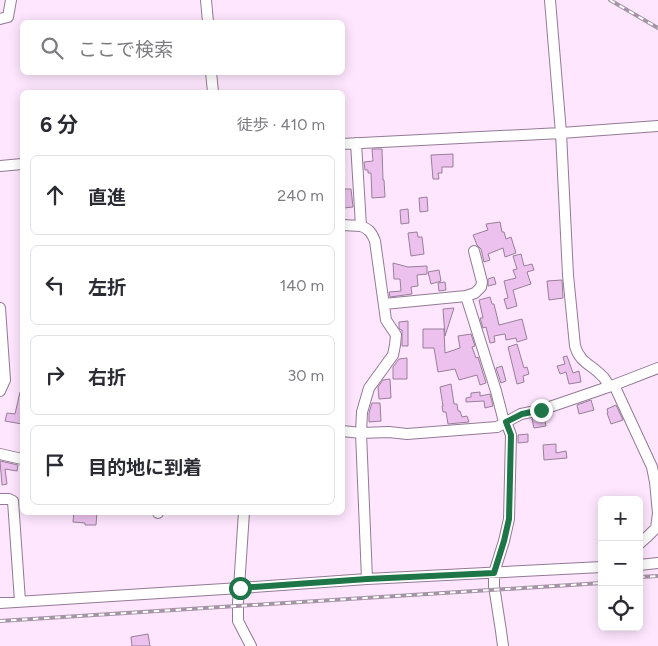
<!DOCTYPE html>
<html lang="ja">
<head>
<meta charset="utf-8">
<style>
	body { margin:0; font-family:Figtree,"Noto Sans JP",sans-serif; background:#f2f2f3; color:#2b2b33 }
	.controls { position:absolute; right:15px; bottom:15px; display:grid; overflow:hidden; border-radius:8px; box-shadow:0 2px 12px #0003 }
	.controls button { width:45px; height:45px; display:grid; place-items:center; padding:0; border:0; border-bottom:1px solid #e1e1e2; background:#fff; color:#2b2b33; font:25px sans-serif }
	.stop { position:absolute; width:15px; height:15px; margin:-11px; border:4px solid #1d7548; border-radius:50%; background:#fff }
	.stop.end { background:#1d7548; border-color:#fff; box-shadow:0 1px 5px #0008 }
	.list { margin:0; padding:0; list-style:none }
	h2 { display:flex; justify-content:space-between; align-items:center; height:65px; margin:0; padding:0 20px; font-size:21px }
	h2 small { font-size:16px; font-weight:400; color:#7c7c81 }
	.list li { display:grid; grid-template-columns:32px 1fr auto; gap:15px; align-items:center; box-sizing:border-box; height:80px; margin:0 10px 10px; padding:0 10px; border:1px solid #e1e1e2; border-radius:8px }
	.list b { display:block; font-size:19px; white-space:nowrap }
	.list em { font-size:16px; font-style:normal; color:#7c7c81 }
	.icon { flex:none; width:28px; height:28px; fill:none; stroke:currentColor; stroke-width:2; stroke-linecap:round; stroke-linejoin:round }
	.map { position:relative; flex:none; width:658px; height:646px; overflow:hidden }
	.search { position:absolute; background:#fff; box-shadow:0 2px 12px #0003; left:20px; top:20px; width:325px; height:55px; display:flex; align-items:center; gap:12px; box-sizing:border-box; padding:0 18px; border-radius:8px; color:#7c7c81; font-size:19px }
	.panel { position:absolute; background:#fff; box-shadow:0 2px 12px #0003; left:20px; top:90px; width:325px; height:425px; border-radius:8px }
	.map>svg:first-child { display:block }
	.building { fill:#ecc1ee; stroke:#997f99 }
	.lines { fill:none; stroke-linecap:round; stroke-linejoin:round }
	.minor-casing { stroke:#937a94; stroke-width:12 }
	.minor { stroke:#fff; stroke-width:10 }
	.rail-casing { stroke:#a594a6; stroke-width:4 }
	.rail { stroke:#fff; stroke-width:2; stroke-dasharray:5.5; stroke-linecap:butt }
	.route { stroke:#1d7548; stroke-width:6 }
</style>
</head>
<body>
<div class="map">
<svg width="658" height="646" viewBox="0 0 658 646">
	<rect width="100%" height="100%" fill="#fee7fe"/>
	<path class="building" d="M372 149H382L383 180H384L385 197 372 198 371 173H368V170H365L364 162 373 161Z
		M453 154V167H442V173H438L439 179H433L431 155Z
		M342 189H351L353 207 344 208Z
		M427 197 428 211 420 212 419 198Z
		M408 209 409 223 401 224 400 210Z
		M500 222 502 232H504L506 239 511 237 516 253 505 257 503 248 488 254 490 260 484 262 481 249 477 245 473 235 488 230 486 224Z
		M417 232 418 237H422L424 254 411 256 408 233Z
		M521 254 524 266 532 264 534 270 527 272 531 284 513 290 517 306 507 309 504 299 508 298 504 281 516 278 513 270 517 269 513 256Z
		M393 263 408 267 427 266V274L417 275 418 286 411 287 412 294 390 297 389 292 401 291 400 279H394Z
		M439 270 441 281 431 284 428 272Z
		M494 277 496 284 488 286V279Z
		M562 280 563 298 549 300 547 281Z
		M445 282 446 290 439 291 438 283Z
		M490 297 492 304H494L499 325 522 319 527 339 517 342 516 338 506 340 505 334 494 336 495 342 490 343 486 327 483 328 480 318H483L479 300Z
		M454 308 445 336 443 309Z
		M408 321V346H402V330H401L399 328V322Z
		M423 329H444L445 353 460 348 458 336 471 334 475 346 472 347 476 358 478 357 486 383 480 385 477 375 459 380 455 369 438 372 434 348H423Z
		M517 344 524 368 527 367 529 374 523 376 524 382 517 384 508 347Z
		M567 356 573 373 579 371 581 382 569 384 566 372 560 374 557 366 565 364 563 357Z
		M407 358V379H393V367L399 359Z
		M502 366 506 381 501 383 496 368Z
		M390 379 391 398 379 399 378 387 383 380Z
		M451 384 454 404H457L458 411H460L462 417 467 416 469 422 448 424 446 412H443L442 406H443L440 387Z
		M20 392H22V424L5 421 7 413 15 414Z
		M480 392V396L490 394 493 406 485 408 484 401 466 402V398L471 397V393Z
		M591 400 594 410 579 414 577 405Z
		M372 403H380L381 421 369 422V413Z
		M616 405 623 420 611 424 607 413H608L607 409Z
		M544 416 546 426 534 428 532 419Z
		M528 434V442L518 443V435Z
		M556 444V453L566 451 567 458 544 460 543 445Z
		M0 461 18 465 17 471 5 469 7 484 2 485Z
		M74 512H97L96 525H85V523L73 522Z
		M148 634 150 646H132L131 637Z"/>
	<g class="lines">
		<g class="minor-casing">
			<path id="minor" d="M206 0 208 22
				M550 0 561 133 568 275 575 346C580 363 591 364 602 376 605 378 607 383 609 386
				M0 19 8 17 11 0
				M211 72 213 92
				M342 144 561 133 658 126
				M0 166 22 164
				M342 225 361 226 356 143
				M361 226C369 229 372 233 375 241L386 320 396 335 395 345 393 355 369 388 362 412 361 433 367 579
				M466 296 496 391 503 418 506 422 511 435 509 519 504 541 494 573V586L501 631 503 646
				M384 304 466 296 475 293 481 287 482 282 474 251
				M0 308 5 380 0 391
				M614 385 652 467 655 482 658 513 656 528 648 536 639 544
				M342 431 361 433 389 432 407 434 497 427 521 414 541 410 614 385 658 368
				M0 454 22 459
				M0 499H9L13 501 20 601
				M158 512V513
				M244 512 238 603V621L251 646
				M639 565 658 563
				M0 603 240 588 367 579 602 567"/>
		</g>
		<use href="#minor" class="minor"/>
		<g class="rail-casing">
			<path id="rail" d="M610 0 658 28
				M639 577 658 576
				M0 621 602 583"/>
		</g>
		<use href="#rail" class="rail"/>
	</g>
	<g class="lines">
		<path class="route" d="M240 588 367 579 494 573 504 541 509 519 511 435 506 422 522 414 541 410"/>
	</g>
</svg>
<div class="controls">
<button>+</button>
<button>−</button>
<button><svg class="icon" aria-label="locate" viewBox="0 0 24 24"><circle cx="12" cy="12" r="6"/><path d="M12 2v4M12 18v4M2 12h4M18 12h4"/></svg></button>
</div>
<div class="stop" style="left:240px;top:588px"></div>
<div class="stop end" style="left:541px;top:410px"></div>
<div class="search"><svg class="icon" aria-label="search" viewBox="0 0 24 24"><circle cx="10" cy="10" r="6"/><path d="M15 15l6 6"/></svg>ここで検索</div>
<section class="panel">
<h2>6 分<small>徒歩 · 410 m</small></h2>
<ul class="list">
<li><svg class="icon" aria-label="ahead" viewBox="0 0 24 24"><path d="M12 20V5M6 11l6-6 6 6"/></svg><div><b>直進</b></div><em>240 m</em></li>
<li><svg class="icon" aria-label="left" viewBox="0 0 24 24"><path d="M17 20v-9H6M10 6l-5 5 5 5"/></svg><div><b>左折</b></div><em>140 m</em></li>
<li><svg class="icon" aria-label="right" viewBox="0 0 24 24"><path d="M7 20v-9h11M14 6l5 5-5 5"/></svg><div><b>右折</b></div><em>30 m</em></li>
<li><svg class="icon" aria-label="arrive" viewBox="0 0 24 24"><path d="M6 21V4h12l-3 4 3 4H6"/></svg><div><b>目的地に到着</b></div></li>
</ul>
</section>
</div>
</body>
</html>
